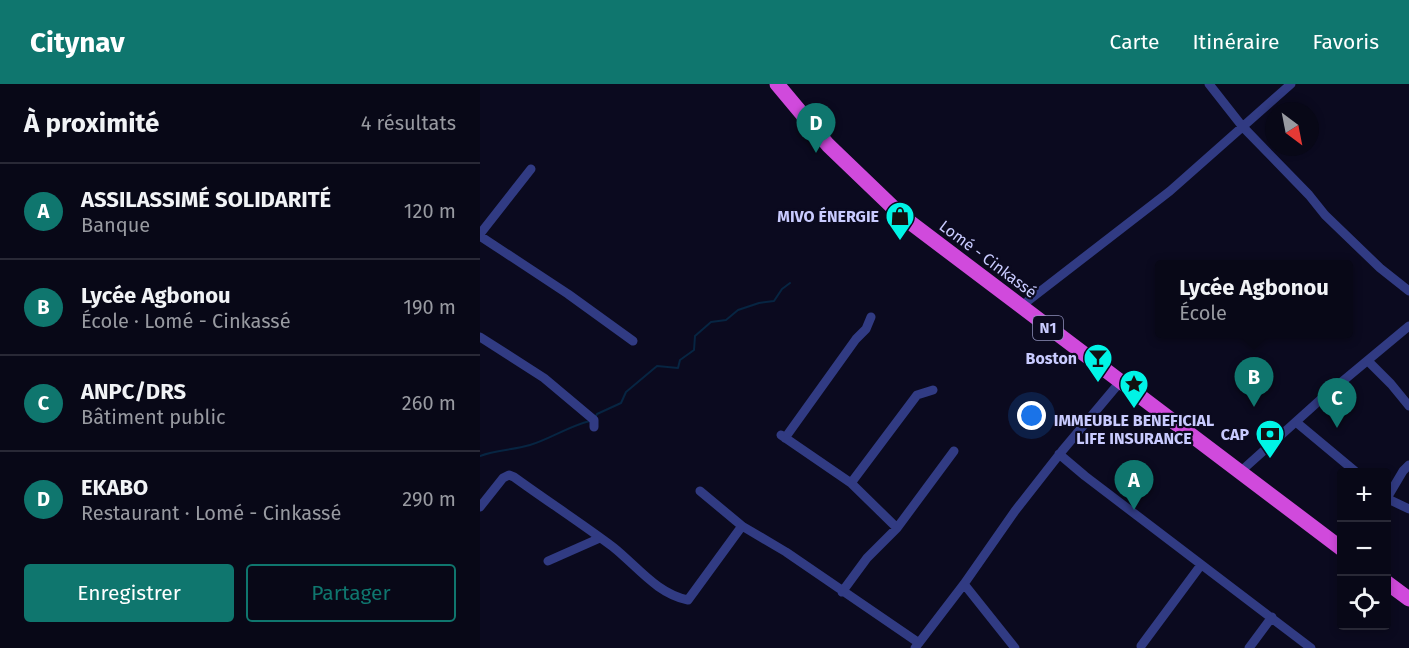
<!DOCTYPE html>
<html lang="fr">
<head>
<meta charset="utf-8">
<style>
	body { margin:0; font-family:"Fira Sans",sans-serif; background:#161624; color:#f1f3f6 }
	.controls { position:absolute; right:18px; bottom:18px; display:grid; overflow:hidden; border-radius:6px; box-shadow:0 3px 9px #0003 }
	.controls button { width:54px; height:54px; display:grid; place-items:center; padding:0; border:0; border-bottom:2px solid #292936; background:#080817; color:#f1f3f6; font:30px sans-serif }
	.compass { position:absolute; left:785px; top:18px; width:54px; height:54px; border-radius:50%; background:#080817; box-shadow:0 3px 9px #0003; rotate:148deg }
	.you { position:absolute; left:552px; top:332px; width:21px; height:21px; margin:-15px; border:4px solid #fff; border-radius:50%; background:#1a73e8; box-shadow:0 0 0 9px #1a73e833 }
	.badge { display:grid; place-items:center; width:39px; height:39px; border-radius:50%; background:#0f766e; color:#fff; font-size:20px; font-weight:700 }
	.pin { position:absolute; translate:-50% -50px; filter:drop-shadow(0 2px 3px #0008) }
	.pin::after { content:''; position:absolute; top:32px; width:21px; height:18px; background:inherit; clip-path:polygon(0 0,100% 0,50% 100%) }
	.popup { position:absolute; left:675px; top:176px; width:198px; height:78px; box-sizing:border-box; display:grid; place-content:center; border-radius:6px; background:#080817; filter:drop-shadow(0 2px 4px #0005); font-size:20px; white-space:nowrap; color:#989aa1 }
	.popup b { font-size:22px; color:#f1f3f6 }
	.popup::after { content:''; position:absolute; left:50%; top:100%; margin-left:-12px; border:12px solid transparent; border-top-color:#080817 }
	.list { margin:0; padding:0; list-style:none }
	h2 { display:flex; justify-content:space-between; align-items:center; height:78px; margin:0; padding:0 24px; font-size:26px }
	h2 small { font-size:20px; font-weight:400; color:#989aa1 }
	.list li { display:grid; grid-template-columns:39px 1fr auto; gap:18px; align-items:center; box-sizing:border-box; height:96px; padding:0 24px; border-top:2px solid #292936 }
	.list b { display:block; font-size:22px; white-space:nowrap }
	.list p { margin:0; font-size:20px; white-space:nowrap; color:#989aa1 }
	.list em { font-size:20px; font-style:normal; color:#989aa1 }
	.actions { display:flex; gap:12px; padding:18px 24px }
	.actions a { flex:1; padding:14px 0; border:2px solid #0f766e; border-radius:6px; text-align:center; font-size:21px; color:#0f766e }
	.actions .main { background:#0f766e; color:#fff }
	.icon { flex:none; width:33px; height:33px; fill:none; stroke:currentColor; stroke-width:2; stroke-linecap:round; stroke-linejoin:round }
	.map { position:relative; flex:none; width:929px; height:564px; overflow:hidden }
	header { display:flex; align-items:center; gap:36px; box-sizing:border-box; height:84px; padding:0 30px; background:#0f766e; color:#fff }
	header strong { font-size:28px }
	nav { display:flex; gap:33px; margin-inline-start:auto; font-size:21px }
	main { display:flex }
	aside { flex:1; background:#080817 }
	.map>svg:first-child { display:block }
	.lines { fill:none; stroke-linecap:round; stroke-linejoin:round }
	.stream { stroke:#072542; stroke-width:2 }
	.minor { stroke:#313b83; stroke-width:9 }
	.trunk { stroke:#d04adc; stroke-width:15 }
	.labels { text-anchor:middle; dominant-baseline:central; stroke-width:4.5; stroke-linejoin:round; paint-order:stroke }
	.shield { fill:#0b0a1f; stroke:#9091bc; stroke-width:1.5 }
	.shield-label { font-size:15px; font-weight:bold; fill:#c9cbff }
	.poi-label { font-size:16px; font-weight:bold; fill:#c9cbff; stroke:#0b0a1f; text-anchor:end }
	.street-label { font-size:16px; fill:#c9cbff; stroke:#0b0a1f }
</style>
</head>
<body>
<header>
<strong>Citynav</strong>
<nav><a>Carte</a><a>Itinéraire</a><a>Favoris</a></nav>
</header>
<main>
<aside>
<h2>À proximité<small>4 résultats</small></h2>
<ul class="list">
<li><span class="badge">A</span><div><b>ASSILASSIMÉ SOLIDARITÉ</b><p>Banque</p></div><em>120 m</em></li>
<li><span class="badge">B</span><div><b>Lycée Agbonou</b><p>École · Lomé - Cinkassé</p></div><em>190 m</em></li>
<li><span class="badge">C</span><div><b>ANPC/DRS</b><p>Bâtiment public</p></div><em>260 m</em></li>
<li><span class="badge">D</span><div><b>EKABO</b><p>Restaurant · Lomé - Cinkassé</p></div><em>290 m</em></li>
</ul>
<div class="actions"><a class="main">Enregistrer</a><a>Partager</a></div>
</aside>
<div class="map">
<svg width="929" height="564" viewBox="0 0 929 564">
	<rect width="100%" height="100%" fill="#0b0a1f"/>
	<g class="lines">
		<path class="stream" d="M115 334 117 330 141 319 146 308 177 282 198 284 200 276 214 266 215 252 231 238 246 236 258 226 279 219 294 217 302 205 310 199
			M0 372C15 366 33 366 50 361 70 355 89 342 110 337"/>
		<path class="minor" d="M729 0 762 42 829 111 845 131 900 184 929 207
			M0 150 51 85
			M0 152 88 210 153 257
			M540 223 690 107 811 0
			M0 253 64 294 114 336V343
			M888 277 911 300 929 322
			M816 338 876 388
			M301 351 371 399 417 444
			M305 354 376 255 386 245 391 233
			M579 370 605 392 831 564
			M760 388 840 316 929 242
			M371 399 437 311 453 306
			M220 407 262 442 306 468 439 559
			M906 414 929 425
			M907 414 923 387 929 381
			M0 423 23 394 29 391 34 393C67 417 101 439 133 463 157 482 177 510 208 516L262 442
			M68 477 120 454
			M484 500 535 564
			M362 508 387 474 417 444 474 367
			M661 562 721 481
			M435 564 484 500 535 427 582 367 640 298
			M769 564 792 533"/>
		<path class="trunk" d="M297 0 348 61 423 133 862 465
			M906 498 929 515"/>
	</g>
	<defs>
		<g id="shop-pin" transform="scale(1.5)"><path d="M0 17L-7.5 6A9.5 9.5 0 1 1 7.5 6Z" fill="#00f4e6" stroke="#0b0a1f"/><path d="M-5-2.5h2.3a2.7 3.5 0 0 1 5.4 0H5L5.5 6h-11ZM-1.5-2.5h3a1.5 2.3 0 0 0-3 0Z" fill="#111"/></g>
		<g id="bar-pin" transform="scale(1.5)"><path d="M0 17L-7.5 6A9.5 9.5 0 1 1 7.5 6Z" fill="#00f4e6" stroke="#0b0a1f"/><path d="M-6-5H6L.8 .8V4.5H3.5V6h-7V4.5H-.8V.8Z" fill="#111"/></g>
		<g id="sight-pin" transform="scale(1.5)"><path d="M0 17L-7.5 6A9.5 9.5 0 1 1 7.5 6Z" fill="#00f4e6" stroke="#0b0a1f"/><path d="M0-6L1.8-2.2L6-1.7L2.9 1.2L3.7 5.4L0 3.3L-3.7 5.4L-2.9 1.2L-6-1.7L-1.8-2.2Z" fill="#111"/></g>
		<g id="bank-pin" transform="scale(1.5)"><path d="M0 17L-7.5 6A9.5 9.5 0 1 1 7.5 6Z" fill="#00f4e6" stroke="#0b0a1f"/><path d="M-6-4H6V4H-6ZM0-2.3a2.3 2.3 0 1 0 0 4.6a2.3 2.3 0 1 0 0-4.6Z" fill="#111"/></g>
	</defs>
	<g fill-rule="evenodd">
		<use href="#shop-pin" x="420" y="132"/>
		<use href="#bar-pin" x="618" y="274"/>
		<use href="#sight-pin" x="654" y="300"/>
		<use href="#bank-pin" x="790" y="350"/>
	</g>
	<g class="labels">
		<rect class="shield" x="553" y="232" width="30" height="24" rx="4.5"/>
		<g class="shield-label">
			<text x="568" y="244">N1</text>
		</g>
		<g class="poi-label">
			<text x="399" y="132">MIVO ÉNERGIE</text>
			<text x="597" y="274">Boston</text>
			<text x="654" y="336" text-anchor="middle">IMMEUBLE BENEFICIAL<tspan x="654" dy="18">LIFE INSURANCE</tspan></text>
			<text x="769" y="350">CAP</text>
		</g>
		<g class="street-label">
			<text transform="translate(508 175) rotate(37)">Lomé - Cinkassé</text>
		</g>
	</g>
</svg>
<div class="controls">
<button>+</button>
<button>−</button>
<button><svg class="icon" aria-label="locate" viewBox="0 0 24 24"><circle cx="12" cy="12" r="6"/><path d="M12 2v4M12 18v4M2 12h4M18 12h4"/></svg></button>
</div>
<svg class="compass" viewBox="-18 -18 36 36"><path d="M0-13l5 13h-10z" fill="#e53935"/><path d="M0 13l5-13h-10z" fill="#989aa1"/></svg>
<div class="you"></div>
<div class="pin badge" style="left:654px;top:426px">A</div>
<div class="pin badge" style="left:774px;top:323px">B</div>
<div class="popup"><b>Lycée Agbonou</b>École</div>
<div class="pin badge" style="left:857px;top:344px">C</div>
<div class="pin badge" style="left:336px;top:69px">D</div>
</div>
</main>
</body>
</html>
